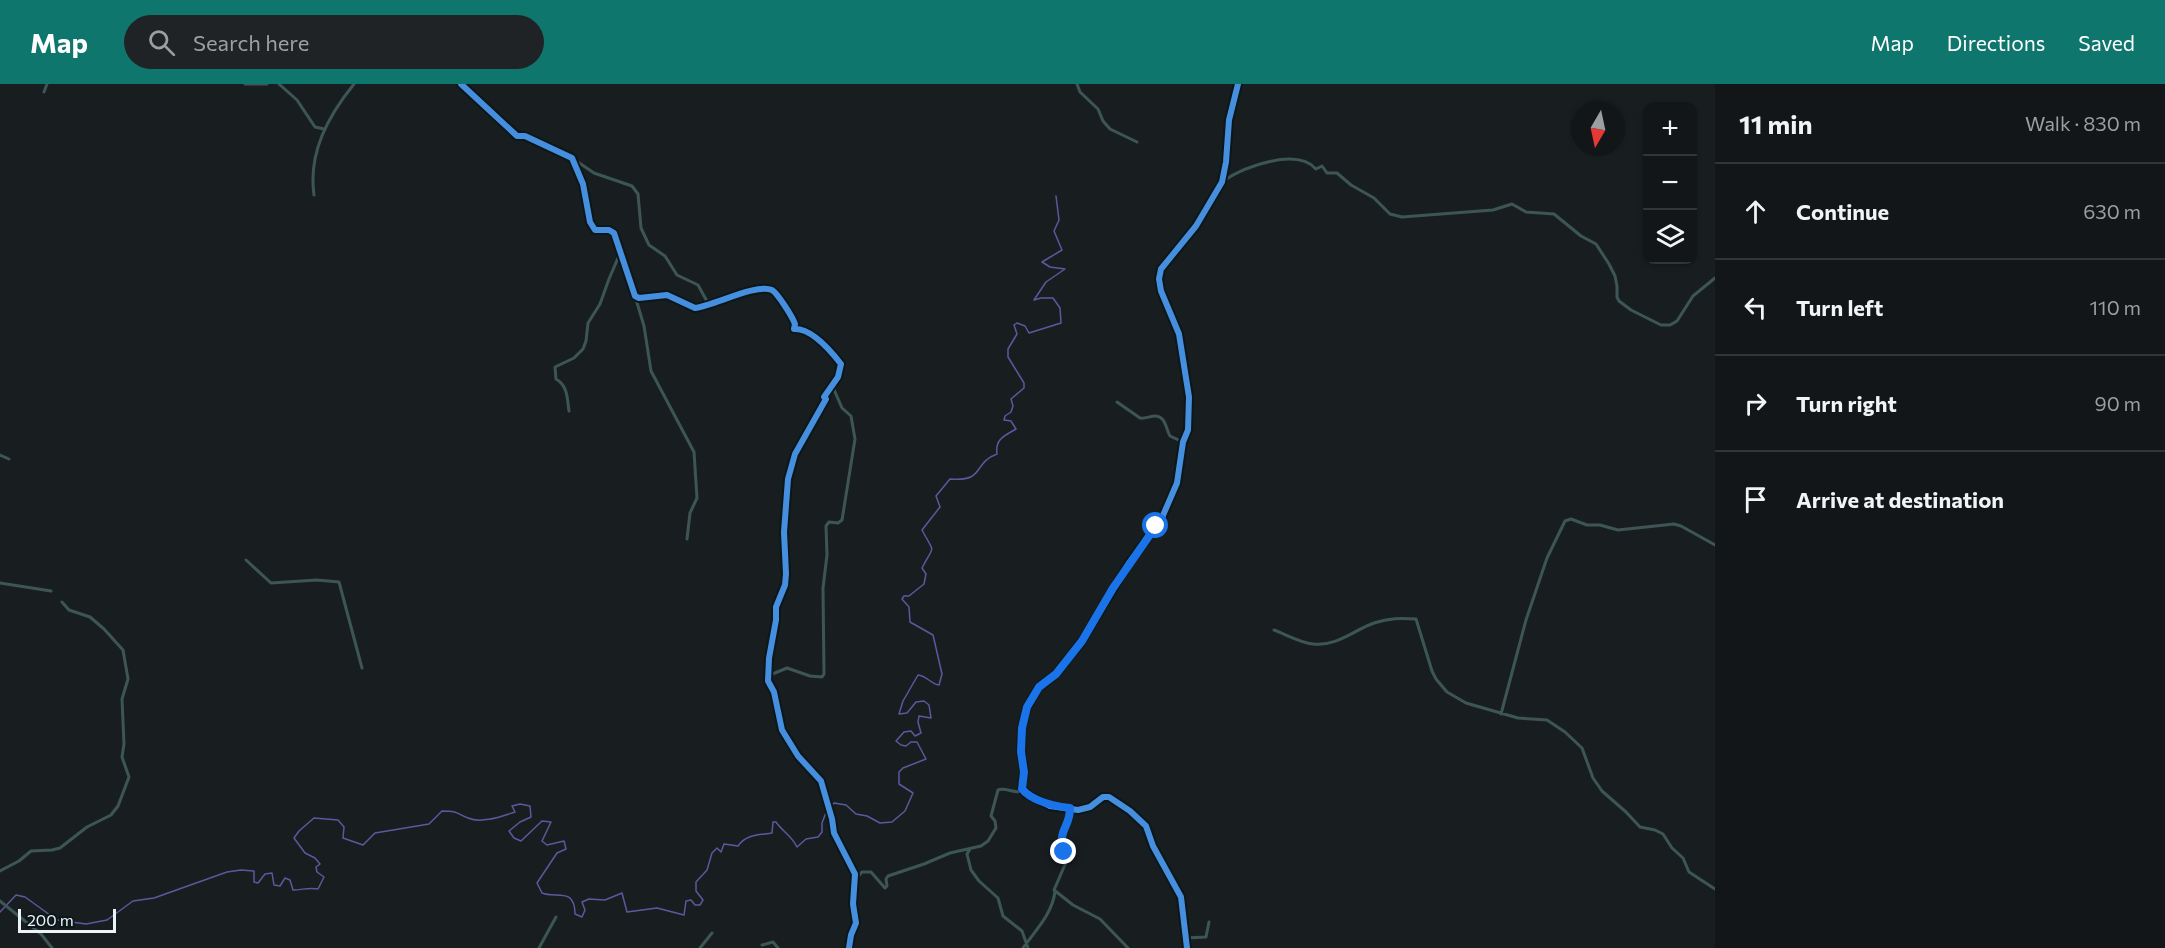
<!DOCTYPE html>
<html lang="en">
<head>
<meta charset="utf-8">
<style>
	body { margin:0; font-family:Commissioner,sans-serif; background:#1f2325; color:#f1f3f6 }
	.controls { position:absolute; right:18px; top:18px; display:grid; overflow:hidden; border-radius:12px; box-shadow:0 2px 4px #0004 }
	.controls button { width:54px; height:54px; display:grid; place-items:center; padding:0; border:0; border-bottom:2px solid #313537; background:#121618; color:#f1f3f6; font:30px sans-serif }
	.compass { position:absolute; left:1571px; top:18px; width:54px; height:54px; border-radius:50%; background:#121618; box-shadow:0 2px 4px #0004; rotate:189deg }
	.scale { position:absolute; left:18px; bottom:15px; width:98px; box-sizing:border-box; padding-left:6px; border:3px solid #ebf4f6; border-top:0; font-size:16px; line-height:21px; white-space:nowrap; color:#ebf4f6; -webkit-text-stroke:4px #0b171a; paint-order:stroke }
	.stop { position:absolute; width:18px; height:18px; margin:-14px; border:4px solid #1a73e8; border-radius:50%; background:#fff }
	.stop.end { background:#1a73e8; border-color:#fff; box-shadow:0 2px 6px #0008 }
	.list { margin:0; padding:0; list-style:none }
	h2 { display:flex; justify-content:space-between; align-items:center; height:78px; margin:0; padding:0 24px; font-size:26px }
	h2 small { font-size:20px; font-weight:400; color:#9c9fa2 }
	.list li { display:grid; grid-template-columns:39px 1fr auto; gap:18px; align-items:center; box-sizing:border-box; height:96px; padding:0 24px; border-top:2px solid #313537 }
	.list b { display:block; font-size:22px; white-space:nowrap }
	.list em { font-size:20px; font-style:normal; color:#9c9fa2 }
	.icon { flex:none; width:33px; height:33px; fill:none; stroke:currentColor; stroke-width:2; stroke-linecap:round; stroke-linejoin:round }
	.map { position:relative; flex:none; width:1715px; height:864px; overflow:hidden }
	header { display:flex; align-items:center; gap:36px; box-sizing:border-box; height:84px; padding:0 30px; background:#0f766e; color:#fff }
	header strong { font-size:28px }
	nav { display:flex; gap:33px; margin-inline-start:auto; font-size:21px }
	.search { width:420px; height:54px; background:#1f2325; display:flex; align-items:center; gap:15px; box-sizing:border-box; padding:0 21px; border-radius:33px; color:#9c9fa2; font-size:22px }
	main { display:flex }
	aside { flex:1; background:#121618 }
	.map>svg:first-child { display:block }
	.lines { fill:none; stroke-linecap:round; stroke-linejoin:round }
	.stream { stroke:#5a599e; stroke-width:1.5 }
	.minor { stroke:#3d5655; stroke-width:3 }
	.cycleway-casing { stroke:#0b171a; stroke-width:10 }
	.cycleway { stroke:#468fdf; stroke-width:6 }
	.route { stroke:#1a73e8; stroke-width:8 }
</style>
</head>
<body>
<header>
<strong>Map</strong>
<div class="search"><svg class="icon" aria-label="search" viewBox="0 0 24 24"><circle cx="10" cy="10" r="6"/><path d="M15 15l6 6"/></svg>Search here</div>
<nav><a>Map</a><a>Directions</a><a>Saved</a></nav>
</header>
<main>
<div class="map">
<svg width="1715" height="864" viewBox="0 0 1715 864">
	<rect width="100%" height="100%" fill="#181e20"/>
	<g class="lines">
		<path class="stream" d="M830 723 834 719 846 721 856 730 867 732 880 739 892 738 905 727 913 709 899 700V688L903 684 926 675 917 658H911L906 662 901 661 896 657 904 648 911 647 915 652 921 649 918 638 919 632 931 634 929 621 924 617 916 618 907 629 899 630 903 617 918 591C927 592 931 600 939 601L942 590 933 551 910 538 909 523 902 515 904 512H909L924 500 926 490 922 484C935 459 935 471 922 446L940 423 936 412 950 395C986 398 972 379 997 370 995 355 1004 352 1016 345L1011 337 1004 336 1005 332 1011 328 1013 322 1011 315 1024 304V299L1008 273V265L1017 250 1014 241 1017 239 1025 242 1029 249 1061 239 1060 224 1053 214H1041L1034 216 1046 198 1065 185 1050 183 1042 178 1062 166 1054 147 1059 136 1056 112
			M0 828 16 811 25 813 57 836 86 840 107 836 133 817 154 814 227 788 241 786 254 787V798L258 799 265 790 272 789 274 801 280 802 285 794 290 796 293 806C302 806 309 803 318 805L324 793 317 788 316 783 320 780 315 774 305 769 294 754 299 747 314 734 338 736 344 743 343 754 363 761 375 749 429 740 442 727C459 727 455 729 468 734 482 740 502 732 515 728L512 722 520 720 530 722 531 733 520 738 509 747 514 754 521 757 542 737 551 738 542 757 547 761 564 757 566 765 557 769 537 799 542 809C555 815 575 802 575 830L582 833 585 826 582 818 589 815 605 816 622 809 627 828 657 824 684 831 686 817 691 816 695 821H700L703 816 696 807V798L707 786 712 769 717 764 721 768 724 760 738 762C746 750 759 751 772 749L773 738H776C783 748 792 752 797 763L806 755 818 753 822 748V739L827 726"/>
		<path class="minor" d="M245 0H267
			M279 0 297 16 315 43 324 45
			M461 0 517 52H525L572 74 583 100 590 138 595 146H609L614 149 635 212 639 214 667 211 695 224C713 222 757 199 772 206 778 210 792 232 795 240L794 245C812 244 831 267 841 280L838 293 824 313 826 315 795 370 788 395 784 448 786 490 785 501 776 523V536L769 574 768 597 774 608 782 646 798 672 821 697 832 735 834 749 855 790 853 820 856 839 851 851 849 864
			M1077 0 1080 8 1098 25 1103 37 1110 45 1137 58
			M44 8 47 0
			M572 74 594 89 632 102 638 110 641 144 649 161 665 172 677 191 698 201 709 221
			M1223 97C1244 83 1296 63 1316 85L1322 82 1327 89H1337L1351 101 1374 114 1390 130 1402 133 1493 126 1512 120 1526 128 1554 130 1581 152 1596 160 1609 180 1615 192 1617 202V213L1619 217 1631 226 1661 241H1670L1677 237 1693 212 1715 194
			M314 111C308 69 328 32 354 0
			M635 212 644 242 651 287 694 368 697 414 690 429 687 455
			M1117 318 1140 334C1145 335 1150 332 1155 332 1166 332 1166 346 1170 352L1183 358
			M569 327C567 314 568 302 556 295L555 283 574 274 583 265 586 257 588 239 600 220 609 195 621 167
			M0 371 9 375
			M246 476 271 499 317 496 339 498 362 584
			M0 499 51 507
			M1274 546C1285 550 1301 559 1313 560 1336 563 1354 546 1374 539 1389 534 1401 534 1416 535L1432 587 1436 595 1447 608 1466 619 1518 634 1547 636 1565 648 1582 664 1593 694 1602 707 1626 728 1640 743 1655 746 1663 750 1672 764 1683 774 1689 788 1715 805
			M770 591 787 584 810 592 822 593 824 590 823 504 827 471 826 442 829 438 838 439 842 436 855 355 851 332 842 324 832 301
			M1501 630 1526 536 1547 474 1565 437 1571 435 1587 441H1600L1618 446 1674 440 1681 442 1715 461
			M1070 724 1069 737 1061 752 1067 776 1054 806 1073 821 1100 835 1128 864
			M970 765 967 770 971 786 979 797 998 814 1003 832 1022 847 1028 864
			M0 787 19 777 31 767 52 766 60 764 87 743 111 731 118 722 129 693 122 673 124 660 122 615 128 595 123 566 104 545 90 533 69 526 62 518
			M856 795 862 788H871L885 804 887 802 886 795 888 792 924 780 950 769 981 762 988 757 996 744 995 737 991 732 998 706C1006 703 1014 710 1023 707
			M0 817 41 850 52 864
			M1186 854 1206 853 1209 838
			M762 861 773 858 778 864
			M539 864 556 833
			M700 864 712 849
			M1023 864C1035 847 1053 829 1055 807
			M1187 864 1181 813 1153 762 1146 742 1130 727 1109 713H1103L1090 723 1078 726 1050 722 1025 709 1022 703 1024 688 1021 668 1022 643 1027 623 1039 603 1056 590 1082 557 1129 479 1161 436 1177 399 1183 358 1188 346 1189 313 1179 250 1161 207 1159 195 1161 185 1196 142 1222 98 1226 78 1229 36 1238 0"/>
		<g class="cycleway-casing">
			<path id="cycleway" d="M461 0 517 52H525L572 74 583 100 590 138 595 146H609L614 149 635 212 639 214 667 211 695 224C713 222 757 199 772 206 778 210 792 232 795 240L794 245C812 244 831 267 841 280L838 293 824 313 826 315 795 370 788 395 784 448 786 490 785 501 776 523V536L769 574 768 597 774 608 782 646 798 672 821 697 832 735 834 749 855 790 853 820 856 839 851 851 849 864
				M1187 864 1181 813 1153 762 1146 742 1130 727 1109 713H1103L1090 723 1078 726 1050 722 1025 709 1022 703 1024 688 1021 668 1022 643 1027 623 1039 603 1056 590 1082 557 1129 479 1161 436 1177 399 1183 358 1188 346 1189 313 1179 250 1161 207 1159 195 1161 185 1196 142 1222 98 1226 78 1229 36 1238 0"/>
		</g>
		<use href="#cycleway" class="cycleway"/>
	</g>
	<g class="lines">
		<path class="route" d="M1064 768C1057 744 1070 745 1070 724 1054 722 1033 718 1022 705L1024 688 1021 668 1022 644 1027 623 1039 603 1056 590 1082 557 1113 504 1156 442"/>
	</g>
</svg>
<div class="controls">
<button>+</button>
<button>−</button>
<button><svg class="icon" aria-label="layers" viewBox="0 0 24 24"><path d="M12 4l9 5-9 5-9-5zM3 14l9 5 9-5"/></svg></button>
</div>
<svg class="compass" viewBox="-18 -18 36 36"><path d="M0-13l5 13h-10z" fill="#e53935"/><path d="M0 13l5-13h-10z" fill="#9c9fa2"/></svg>
<div class="scale">200 m</div>
<div class="stop" style="left:1156px;top:442px"></div>
<div class="stop end" style="left:1064px;top:768px"></div>
</div>
<aside>
<h2>11 min<small>Walk · 830 m</small></h2>
<ul class="list">
<li><svg class="icon" aria-label="ahead" viewBox="0 0 24 24"><path d="M12 20V5M6 11l6-6 6 6"/></svg><div><b>Continue</b></div><em>630 m</em></li>
<li><svg class="icon" aria-label="left" viewBox="0 0 24 24"><path d="M17 20v-9H6M10 6l-5 5 5 5"/></svg><div><b>Turn left</b></div><em>110 m</em></li>
<li><svg class="icon" aria-label="right" viewBox="0 0 24 24"><path d="M7 20v-9h11M14 6l5 5-5 5"/></svg><div><b>Turn right</b></div><em>90 m</em></li>
<li><svg class="icon" aria-label="arrive" viewBox="0 0 24 24"><path d="M6 21V4h12l-3 4 3 4H6"/></svg><div><b>Arrive at destination</b></div></li>
</ul>
</aside>
</main>
</body>
</html>
